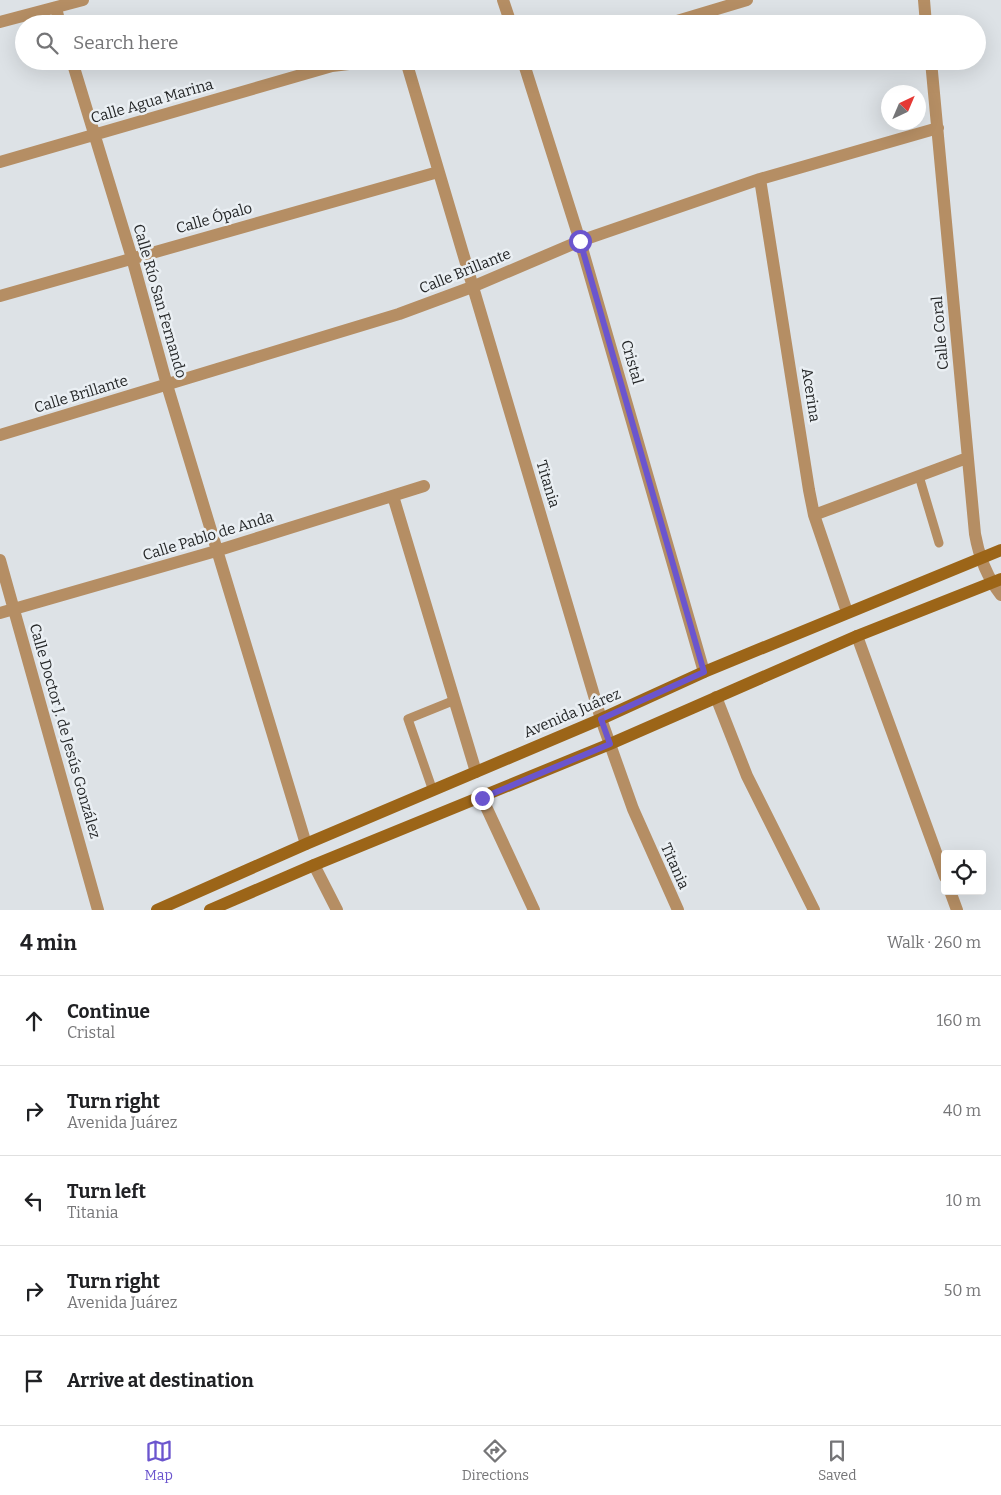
<!DOCTYPE html>
<html lang="en">
<head>
<meta charset="utf-8">
<style>
	body { margin:0; font-family:Bitter,serif; background:#f6f6f6; color:#202124 }
	.controls { position:absolute; right:15px; bottom:15px; display:grid; overflow:hidden; border-radius:5px; box-shadow:0 5px 20px #0002 }
	.controls button { width:45px; height:45px; display:grid; place-items:center; padding:0; border:0; border-bottom:1px solid #e0e0e0; background:#fff; color:#202124; font:25px sans-serif }
	.compass { position:absolute; left:881px; top:85px; width:45px; height:45px; border-radius:50%; background:#fff; box-shadow:0 5px 20px #0002; rotate:44deg }
	.stop { position:absolute; width:15px; height:15px; margin:-11px; border:4px solid #6b55ce; border-radius:50%; background:#fff }
	.stop.end { background:#6b55ce; border-color:#fff; box-shadow:0 1px 5px #0008 }
	.list { margin:0; padding:0; list-style:none }
	h2 { display:flex; justify-content:space-between; align-items:center; height:65px; margin:0; padding:0 20px; font-size:21px }
	h2 small { font-size:16px; font-weight:400; color:#757577 }
	.list li { display:grid; grid-template-columns:32px 1fr auto; gap:15px; align-items:center; box-sizing:border-box; height:90px; padding:0 20px; border-top:1px solid #e0e0e0 }
	.list b { display:block; font-size:19px; white-space:nowrap }
	.list p { margin:0; font-size:16px; white-space:nowrap; color:#757577 }
	.list em { font-size:16px; font-style:normal; color:#757577 }
	.icon { flex:none; width:28px; height:28px; fill:none; stroke:currentColor; stroke-width:2; stroke-linecap:round; stroke-linejoin:round }
	.map { position:relative; flex:none; width:1001px; height:910px; overflow:hidden }
	.search { position:absolute; background:#fff; box-shadow:0 5px 20px #0002; left:15px; right:15px; top:15px; height:55px; display:flex; align-items:center; gap:12px; box-sizing:border-box; padding:0 18px; border-radius:28px; color:#757577; font-size:19px }
	.sheet { height:515px; background:#fff }
	nav { display:flex; justify-content:space-around; align-items:center; box-sizing:border-box; height:70px; border-top:1px solid #e0e0e0; background:#fff; font-size:14px; color:#757577 }
	nav a { display:grid; justify-items:center; gap:2px }
	nav .on { color:#6b55ce }
	.map>svg:first-child { display:block }
	.lines { fill:none; stroke-linecap:round; stroke-linejoin:round }
	.service { stroke:#b58e64; stroke-width:9 }
	.minor { stroke:#b58e64; stroke-width:12 }
	.tertiary { stroke:#b58e64; stroke-width:12 }
	.secondary { stroke:#9c6518; stroke-width:12 }
	.route { stroke:#6b55ce; stroke-width:6 }
	.labels { text-anchor:middle; dominant-baseline:central; stroke-width:5; stroke-linejoin:round; paint-order:stroke }
	.street-label { font-size:15px; fill:#252728; stroke:#eaeff3 }
</style>
</head>
<body>
<div class="map">
<svg width="1001" height="910" viewBox="0 0 1001 910">
	<rect width="100%" height="100%" fill="#dde2e6"/>
	<g class="lines">
		<path class="service" d="M919 476 939 543
			M433 791 408 719 455 700"/>
		<path class="minor" d="M503 0 511 24
			M924 0 926 24
			M56 8 60 24
			M667 24 747 0
			M72 61 132 258 167 385 306 844
			M406 61 601 719 633 809 678 910
			M523 61 580 241 704 672
			M931 61 975 534C979 557 986 576 1001 595
			M0 162 332 66 357 63 403 61
			M760 179 809 490 814 515 847 612
			M0 296 438 172
			M0 435 399 314 472 287 580 241 760 179 938 128
			M393 496 476 772
			M814 515 967 458
			M0 560 98 910
			M0 613 216 551 424 486
			M857 636 945 877
			M716 697 747 776 814 910
			M482 798 534 910
			M314 865 337 910
			M950 891 957 910"/>
		<path class="tertiary" d="M0 22 83 0"/>
		<path class="secondary" d="M157 910 306 844 601 719 704 672 1001 550
			M210 910 314 865 610 744 857 636 1001 579"/>
	</g>
	<g class="lines">
		<path class="route" d="M482 798 610 744 601 719 704 672 580 241"/>
	</g>
	<g class="labels">
		<g class="street-label">
			<text transform="translate(152 101) rotate(-16)">Calle Agua Marina</text>
			<text transform="translate(214 218) rotate(-16)">Calle Ópalo</text>
			<text transform="translate(465 271) rotate(-22)">Calle Brillante</text>
			<text transform="translate(160 301) rotate(74)">Calle Río San Fernando</text>
			<text transform="translate(940 333) rotate(-95)">Calle Coral</text>
			<text transform="translate(632 362) rotate(74)">Cristal</text>
			<text transform="translate(81 394) rotate(-17)">Calle Brillante</text>
			<text transform="translate(811 395) rotate(81)">Acerina</text>
			<text transform="translate(548 484) rotate(73)">Titania</text>
			<text transform="translate(208 536) rotate(-17)">Calle Pablo de Anda</text>
			<text transform="translate(572 713) rotate(-23)">Avenida Juárez</text>
			<text transform="translate(65 731) rotate(74)">Calle Doctor J. de Jesús González</text>
			<text transform="translate(675 866) rotate(66)">Titania</text>
		</g>
	</g>
</svg>
<div class="controls">
<button><svg class="icon" aria-label="locate" viewBox="0 0 24 24"><circle cx="12" cy="12" r="6"/><path d="M12 2v4M12 18v4M2 12h4M18 12h4"/></svg></button>
</div>
<svg class="compass" viewBox="-18 -18 36 36"><path d="M0-13l5 13h-10z" fill="#e53935"/><path d="M0 13l5-13h-10z" fill="#757577"/></svg>
<div class="stop" style="left:580px;top:241px"></div>
<div class="stop end" style="left:482px;top:798px"></div>
<div class="search"><svg class="icon" aria-label="search" viewBox="0 0 24 24"><circle cx="10" cy="10" r="6"/><path d="M15 15l6 6"/></svg>Search here</div>
</div>
<section class="sheet">
<h2>4 min<small>Walk · 260 m</small></h2>
<ul class="list">
<li><svg class="icon" aria-label="ahead" viewBox="0 0 24 24"><path d="M12 20V5M6 11l6-6 6 6"/></svg><div><b>Continue</b><p>Cristal</p></div><em>160 m</em></li>
<li><svg class="icon" aria-label="right" viewBox="0 0 24 24"><path d="M7 20v-9h11M14 6l5 5-5 5"/></svg><div><b>Turn right</b><p>Avenida Juárez</p></div><em>40 m</em></li>
<li><svg class="icon" aria-label="left" viewBox="0 0 24 24"><path d="M17 20v-9H6M10 6l-5 5 5 5"/></svg><div><b>Turn left</b><p>Titania</p></div><em>10 m</em></li>
<li><svg class="icon" aria-label="right" viewBox="0 0 24 24"><path d="M7 20v-9h11M14 6l5 5-5 5"/></svg><div><b>Turn right</b><p>Avenida Juárez</p></div><em>50 m</em></li>
<li><svg class="icon" aria-label="arrive" viewBox="0 0 24 24"><path d="M6 21V4h12l-3 4 3 4H6"/></svg><div><b>Arrive at destination</b></div></li>
</ul>
</section>
<nav>
<a class="on"><svg class="icon" aria-label="map" viewBox="0 0 24 24"><path d="M3 6l6-2 6 2 6-2v14l-6 2-6-2-6 2zM9 4v14M15 6v14"/></svg>Map</a>
<a><svg class="icon" aria-label="directions" viewBox="0 0 24 24"><path d="M12 3l9 9-9 9-9-9zM9 14v-3h6M13 9l2 2-2 2"/></svg>Directions</a>
<a><svg class="icon" aria-label="saved" viewBox="0 0 24 24"><path d="M7 4h10v16l-5-4-5 4z"/></svg>Saved</a>
</nav>
</body>
</html>
